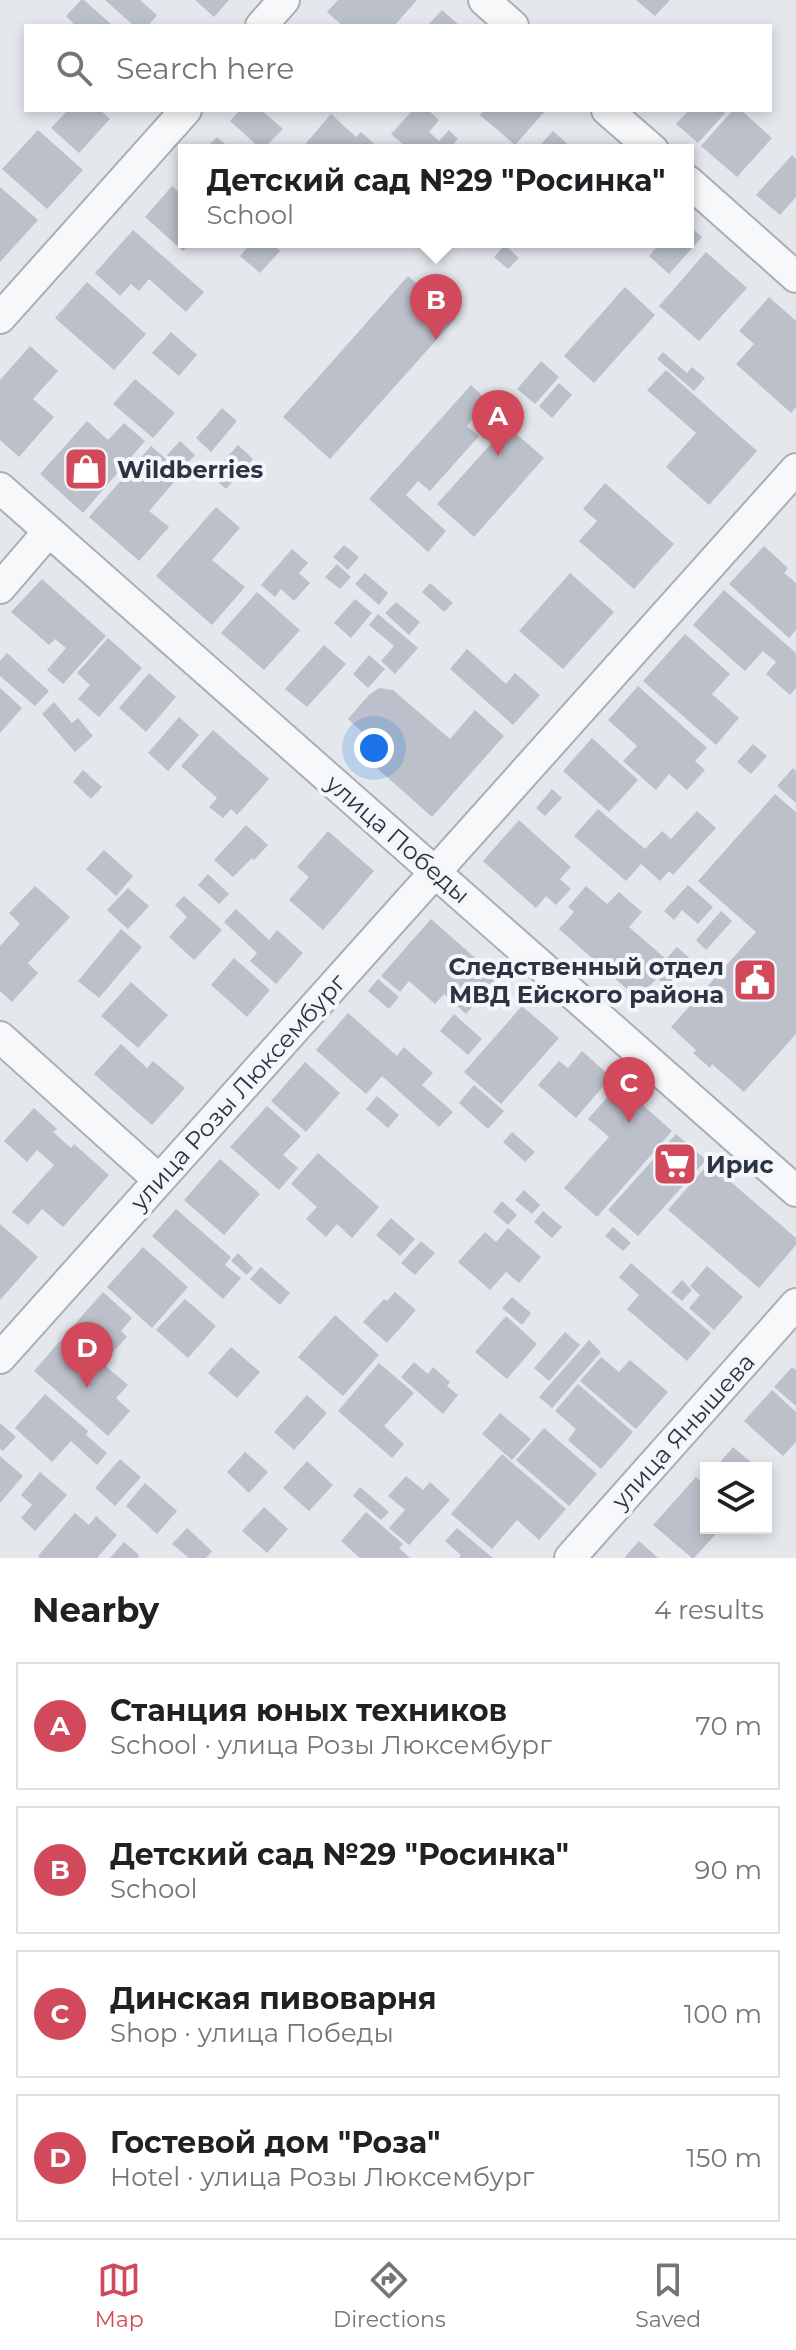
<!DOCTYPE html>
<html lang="en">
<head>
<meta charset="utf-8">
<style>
	body { margin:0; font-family:Montserrat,sans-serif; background:#f2f2f2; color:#202124 }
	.controls { position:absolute; right:24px; bottom:24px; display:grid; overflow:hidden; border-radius:0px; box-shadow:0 4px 12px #0003 }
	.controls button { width:72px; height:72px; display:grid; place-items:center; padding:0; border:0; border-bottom:2px solid #e0e0e0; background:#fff; color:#202124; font:40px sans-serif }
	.you { position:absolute; left:374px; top:748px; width:28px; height:28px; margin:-20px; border:6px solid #fff; border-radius:50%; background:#1a73e8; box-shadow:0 0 0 12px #1a73e833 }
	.badge { display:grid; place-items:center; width:52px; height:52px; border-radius:50%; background:#d1495b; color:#fff; font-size:26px; font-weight:700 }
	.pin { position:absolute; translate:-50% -66px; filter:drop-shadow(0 2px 4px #0008) }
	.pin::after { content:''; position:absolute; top:42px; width:28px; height:24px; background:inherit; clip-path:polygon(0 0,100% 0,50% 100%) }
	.popup { position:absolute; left:178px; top:144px; width:516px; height:104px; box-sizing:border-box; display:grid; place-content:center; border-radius:0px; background:#fff; filter:drop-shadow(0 2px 6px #0005); font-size:26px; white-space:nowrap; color:#757577 }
	.popup b { font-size:30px; color:#202124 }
	.popup::after { content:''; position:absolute; left:50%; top:100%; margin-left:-16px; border:16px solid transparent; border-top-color:#fff }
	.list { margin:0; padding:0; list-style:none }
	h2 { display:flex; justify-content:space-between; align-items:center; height:104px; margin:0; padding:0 32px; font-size:34px }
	h2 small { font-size:26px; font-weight:400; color:#757577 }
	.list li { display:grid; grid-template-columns:52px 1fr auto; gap:24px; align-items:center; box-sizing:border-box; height:128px; margin:0 16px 16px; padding:0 16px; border:2px solid #e0e0e0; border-radius:0px }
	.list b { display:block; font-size:30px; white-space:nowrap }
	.list p { margin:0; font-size:26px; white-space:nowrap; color:#757577 }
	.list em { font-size:26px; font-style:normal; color:#757577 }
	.icon { flex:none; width:44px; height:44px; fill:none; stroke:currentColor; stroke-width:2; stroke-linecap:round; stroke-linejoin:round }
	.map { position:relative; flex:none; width:796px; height:1558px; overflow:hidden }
	.search { position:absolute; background:#fff; box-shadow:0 4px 12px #0003; left:24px; right:24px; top:24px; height:88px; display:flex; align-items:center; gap:20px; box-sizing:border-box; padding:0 28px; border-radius:0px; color:#757577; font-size:30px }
	.sheet { height:680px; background:#fff }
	nav { display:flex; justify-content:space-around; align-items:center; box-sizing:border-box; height:112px; border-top:2px solid #e0e0e0; background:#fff; font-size:22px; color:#757577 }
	nav a { display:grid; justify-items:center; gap:4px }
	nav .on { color:#d1495b }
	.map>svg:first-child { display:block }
	.building { fill:#bbc0ca }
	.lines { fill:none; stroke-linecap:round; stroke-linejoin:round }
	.minor-casing { stroke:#a9aeb7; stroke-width:34 }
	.minor { stroke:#f7f8fa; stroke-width:30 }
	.labels { text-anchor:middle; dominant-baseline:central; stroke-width:8; stroke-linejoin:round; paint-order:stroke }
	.poi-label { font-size:24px; font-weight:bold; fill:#2b3445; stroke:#f4f6f9; text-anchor:start }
	.street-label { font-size:24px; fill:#2b3445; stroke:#f4f6f9 }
</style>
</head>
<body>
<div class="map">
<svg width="796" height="1558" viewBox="0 0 796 1558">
	<rect width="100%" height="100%" fill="#e4e7ec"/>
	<path class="building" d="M81 0H84L113 26H72L74 24 66 16Z
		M105 0H140L157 15 148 26H134Z
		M195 0H229L214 17Z
		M338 0H417L394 26H343L327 12Z
		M636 0H670L655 16Z
		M442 10 460 26H427Z
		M68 110H100L110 119 79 153 51 128Z
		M240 110H261L283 129 262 150 230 121Z
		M413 110H428L439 120 429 132 439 141 449 130 458 139 448 150H410L391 134Z
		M485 110H546L515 145 480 115Z
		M689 110H721L725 113 698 143 676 124Z
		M733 110H741L772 138 737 177 701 146Z
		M331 114 356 137 361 132 381 150H314L306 143Z
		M38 130 83 170 47 209 2 169Z
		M553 131 574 150H536Z
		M217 137 232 150H204Z
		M792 155 796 159V197L780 215 756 195Z
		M172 186 184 197V242H191L183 251 145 217Z
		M0 187 38 220 0 262Z
		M688 225 702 237 669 274 649 256 661 242H688Z
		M133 230 204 292 186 312 149 279 139 291 131 284 120 296 95 273Z
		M252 242H270L280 251 260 273 240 256Z
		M505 245 519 258 508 269 494 257Z
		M706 252 747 288 699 341 659 306Z
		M408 276 456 318 330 459 283 417Z
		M87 282 146 334 114 370 55 318Z
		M625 287 655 315 594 383 564 356Z
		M769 297 796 321V407L791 413 736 364 754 344 739 331Z
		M171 332 197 355 179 376 152 353Z
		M30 346 58 371 33 399 54 417 19 457 0 440V380Z
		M663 352 687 373 692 367 705 378 694 391 657 359Z
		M541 361 559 377 535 404 517 389Z
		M666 370 757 451 709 505 666 467 696 433 647 390Z
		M135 379 175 413 153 438 113 404Z
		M559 383 572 395 552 418 539 406Z
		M471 385 488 401 467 426 479 436 430 491 418 481 406 495 446 531 428 552 369 499Z
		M222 408 237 421 211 452 196 438Z
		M87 421 108 440 124 423 145 441 83 513 40 474Z
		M507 426 544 458 474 537 437 504Z
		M180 441 195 455 182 469 167 455Z
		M238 445 253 459 226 489 211 475Z
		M151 446 182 473 149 511 169 527 139 561 89 517Z
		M605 483 674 544 634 589 579 541 597 521 583 509Z
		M216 507 240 528 212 560 245 587 212 625 156 576Z
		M344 545 359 557 348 570 333 557Z
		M764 546 788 568 784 573 796 583V630L789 638 729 584Z
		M292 549 308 563 299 573 310 583 294 601 281 589 275 597 261 585Z
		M337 564 351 577 340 589 325 577Z
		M365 573 388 593 379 605 355 584Z
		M570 573 614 612 563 669 519 631Z
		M42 579 106 636 63 684 47 670 66 648 55 639 49 645 11 612Z
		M430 583 453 603 444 612 422 592Z
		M724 590 796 653V688L790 695 766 674 776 662 763 651 745 671 693 625Z
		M257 592 300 630 264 670 221 633Z
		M355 599 372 613 351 638 334 623Z
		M396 602 420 622 409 635 385 613Z
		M378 614 418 648 395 674 381 661 394 646 369 625Z
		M685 634 730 674 712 694 739 718 716 745 643 681Z
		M108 638 142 668 99 717 78 699 90 685 77 673Z
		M324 645 346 664 307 707 285 689Z
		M467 649 506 684 515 673 540 695 513 725 450 669Z
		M7 653 49 691 35 706 0 676V661Z
		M369 655 385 669 368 688 353 674Z
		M149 673 176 697 146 732 119 708Z
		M638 686 707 748 695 761 705 770 687 790 669 774 656 790 623 761 637 746 608 720Z
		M0 688 22 708 0 733Z
		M379 688 393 690 450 739 475 710 504 736 432 817 361 754 372 741 348 719 369 695Z
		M54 702 72 723 78 718 93 736 75 752 42 714Z
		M179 717 199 735 168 771 148 753Z
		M213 730 269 779 237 815 231 809 223 818 209 807 217 798 181 766Z
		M592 738 638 780 609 812 563 771Z
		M753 744 767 756 751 774 737 762Z
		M793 768 796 771V803L777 786Z
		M83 770 102 787 91 799 73 782Z
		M552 789 562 798 545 816 536 808Z
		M775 794 796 812V1034L744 1092 712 1064 710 1068 693 1053 696 1050 671 1027 756 932 698 881Z
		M598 809 645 849 662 831 671 839 697 811 716 828 673 875 669 871 660 881 641 864 626 881 574 836Z
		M519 820 571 867 560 879 571 889 556 905 546 896 536 908 483 861Z
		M246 825 268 845 254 860 252 858 233 877 214 860Z
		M328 831 374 871 323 930 289 900 309 877 297 867Z
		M104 850 133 876 116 896 86 869Z
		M208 874 229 894 219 904 198 885Z
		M688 885 713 907 698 924 682 910 674 920 664 911Z
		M35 886 70 917 28 963 38 973 12 1002 0 991V946L20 924 9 913Z
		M586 886 607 904 619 892 642 912 629 927 666 959 677 947 694 962 670 989 657 978 648 988 654 993 644 1004 559 929 574 912 568 907Z
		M128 888 149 906 128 929 107 910Z
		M184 896 222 930 194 960 169 937 187 917 175 905Z
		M236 909 269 940 277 930 303 953 276 984 250 961 257 953 224 922Z
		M721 911 732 921 706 950 696 940Z
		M431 919 498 978 466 1014 444 994 435 1004 409 981 400 992 381 976Z
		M121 929 142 947 99 998 78 981Z
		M234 958 270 990 247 1017 211 985Z
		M378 979 399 997 389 1009 368 991Z
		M131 982 168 1015 138 1048 101 1016Z
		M522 1006 559 1038 501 1104 464 1072Z
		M348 1013 397 1056 404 1047 433 1073 422 1085 453 1112 439 1127 382 1076 366 1094 316 1050Z
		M454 1014 482 1039 468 1055 440 1031Z
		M121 1044 147 1068 153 1061 185 1088 152 1125 94 1074Z
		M582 1051 611 1077 576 1118 538 1085 559 1061 568 1068Z
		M305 1062 340 1093 306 1132 271 1101Z
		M619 1084 672 1131 597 1217 564 1188 609 1137 588 1119Z
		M474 1085 504 1111 488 1129 459 1103Z
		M377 1096 399 1115 388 1128 366 1109Z
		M267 1106 301 1136 283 1155 298 1168 279 1190 230 1147Z
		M34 1108 57 1129 53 1132 71 1148 74 1144 109 1175 63 1227 42 1209 28 1225 12 1212 54 1165 37 1150 27 1162 4 1141Z
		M512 1132 535 1152 525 1162 503 1142Z
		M676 1134 706 1160 638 1236 608 1210Z
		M318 1153 379 1207 352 1238 337 1224 326 1237 306 1219 317 1207 291 1184Z
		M220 1159 260 1194 224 1235 184 1200Z
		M709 1163 796 1238V1245L759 1288 668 1210Z
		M524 1190 540 1205 532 1214 515 1200Z
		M502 1201 517 1215 508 1225 493 1212Z
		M176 1209 231 1257 225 1265 241 1278 223 1299 152 1236Z
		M543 1211 562 1227 552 1238 534 1222Z
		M391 1218 415 1239 400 1256 376 1235Z
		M0 1224 38 1257 0 1300Z
		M613 1227 631 1243 623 1251 605 1236Z
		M508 1228 541 1257 519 1283 506 1272 490 1290 458 1262 485 1232 496 1242Z
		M421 1241 435 1253 415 1275 401 1263Z
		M143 1247 188 1287 152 1328 107 1287Z
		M238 1253 253 1268 247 1275 231 1261Z
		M631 1263 711 1333 687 1361 627 1309 639 1295 619 1277Z
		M707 1266 743 1297 714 1330 689 1308 700 1295 690 1286Z
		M261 1267 290 1293 280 1305 250 1279Z
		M682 1280 692 1290 682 1301 671 1292Z
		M103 1292 132 1318 121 1331 127 1337 113 1352 94 1336 91 1339 74 1325Z
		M395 1292 416 1310 387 1343 363 1322 384 1299 387 1301Z
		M512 1297 531 1313 522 1325 502 1308Z
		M185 1299 216 1326 188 1358 156 1330Z
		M335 1315 379 1355 343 1396 298 1357Z
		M506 1316 537 1344 507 1379 475 1352Z
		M565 1332 580 1345 549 1381 534 1368Z
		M67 1333 128 1385 116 1398 130 1411 108 1436 34 1371Z
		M589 1340 601 1352 552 1408 539 1397Z
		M231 1347 260 1372 237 1398 208 1373Z
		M601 1357 619 1372 630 1360 668 1392 636 1429 580 1381Z
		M414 1362 428 1374 433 1367 450 1382 447 1386 458 1395 443 1414 401 1377Z
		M379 1363 414 1393 384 1426 404 1444 392 1458 338 1411Z
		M792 1367 796 1370V1406L774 1387Z
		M578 1384 633 1432 601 1469 568 1440 576 1429 555 1411Z
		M772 1390 796 1412V1442L783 1456 744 1421Z
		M45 1394 88 1431 86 1435 107 1453 97 1465 71 1441 52 1462 15 1428Z
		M307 1395 327 1413 294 1450 274 1432Z
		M500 1413 531 1439 512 1460 482 1434Z
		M0 1423 16 1437 3 1451 0 1449Z
		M544 1428 597 1474 569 1506 516 1460Z
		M733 1447 758 1468H715Z
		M245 1452 268 1472 249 1493 227 1472Z
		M502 1454 566 1509 539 1540 517 1520 492 1549 451 1514Z
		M0 1456 23 1476 0 1503Z
		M120 1459 141 1477 115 1506 95 1488Z
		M307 1461 333 1485 309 1511 283 1488Z
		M40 1472 67 1495 35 1531 21 1518 32 1505 21 1495Z
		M406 1476 423 1490 430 1482 450 1500 409 1545 389 1528 405 1510 388 1496Z
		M696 1477 706 1486V1528H721L694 1558H692L653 1525Z
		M145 1483 177 1511 157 1534 126 1506Z
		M360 1487 389 1512 381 1520 353 1496Z
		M264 1507 288 1529 267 1553 242 1531Z
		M366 1512 403 1544 399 1548 410 1558H360L341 1541Z
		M75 1513 89 1525 96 1516 117 1535 97 1558H40L38 1556Z
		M187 1528 212 1551 206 1558H189L172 1544Z
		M457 1528 493 1558H459L461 1555 445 1541Z
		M639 1541 658 1558H624Z
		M124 1542 139 1555 137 1558H110Z"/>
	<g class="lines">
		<g class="minor-casing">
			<path id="minor" d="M484 0 513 26
				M261 26 284 0
				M607 110 653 150
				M688 181 796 277
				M0 318 186 110
				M0 488 796 1191
				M0 588 49 531
				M0 1037 159 1180
				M0 1358 796 469
				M570 1558 796 1304"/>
		</g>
		<use href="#minor" class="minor"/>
	</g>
	<defs>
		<g id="shop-square" transform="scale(2.3)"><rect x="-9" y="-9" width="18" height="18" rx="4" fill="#d1495b" stroke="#f4f6f9"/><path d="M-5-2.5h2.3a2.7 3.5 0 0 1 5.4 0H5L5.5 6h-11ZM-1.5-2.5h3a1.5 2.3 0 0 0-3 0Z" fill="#fff"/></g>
		<g id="civic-square" transform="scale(2.3)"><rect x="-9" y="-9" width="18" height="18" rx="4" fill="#d1495b" stroke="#f4f6f9"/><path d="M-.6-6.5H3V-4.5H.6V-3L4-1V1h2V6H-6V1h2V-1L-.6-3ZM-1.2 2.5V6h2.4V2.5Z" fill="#fff"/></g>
		<g id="supermarket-square" transform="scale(2.3)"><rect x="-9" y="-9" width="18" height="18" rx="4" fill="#d1495b" stroke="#f4f6f9"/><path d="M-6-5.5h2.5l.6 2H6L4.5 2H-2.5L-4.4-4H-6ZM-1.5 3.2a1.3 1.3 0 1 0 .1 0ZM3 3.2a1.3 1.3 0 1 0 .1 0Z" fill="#fff"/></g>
	</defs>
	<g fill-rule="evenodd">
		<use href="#shop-square" x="86" y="469"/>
		<use href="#civic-square" x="755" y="980"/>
		<use href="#supermarket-square" x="675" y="1164"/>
	</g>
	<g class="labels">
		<g class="poi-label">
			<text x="117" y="469">Wildberries</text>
			<text x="724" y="966" text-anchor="end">Следственный отдел<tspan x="724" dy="28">МВД Ейского района</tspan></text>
			<text x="706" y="1164">Ирис</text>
		</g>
		<g class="street-label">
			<text transform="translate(398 839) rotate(41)">улица Победы</text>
			<text transform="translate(238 1092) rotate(-48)">улица Розы Люксембург</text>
			<text transform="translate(683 1431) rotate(-48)">улица Янышева</text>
		</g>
	</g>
</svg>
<div class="controls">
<button><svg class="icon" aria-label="layers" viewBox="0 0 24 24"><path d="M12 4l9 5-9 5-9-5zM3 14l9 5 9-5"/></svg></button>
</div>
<div class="you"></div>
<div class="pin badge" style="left:498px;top:456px">A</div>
<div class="pin badge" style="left:436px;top:340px">B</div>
<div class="popup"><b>Детский сад №29 &quot;Росинка&quot;</b>School</div>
<div class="pin badge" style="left:629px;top:1123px">C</div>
<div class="pin badge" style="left:87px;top:1388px">D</div>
<div class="search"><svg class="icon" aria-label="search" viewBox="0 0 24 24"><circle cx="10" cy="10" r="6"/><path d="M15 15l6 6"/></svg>Search here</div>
</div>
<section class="sheet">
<h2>Nearby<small>4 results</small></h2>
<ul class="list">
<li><span class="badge">A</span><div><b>Станция юных техников</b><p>School · улица Розы Люксембург</p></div><em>70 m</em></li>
<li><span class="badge">B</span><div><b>Детский сад №29 &quot;Росинка&quot;</b><p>School</p></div><em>90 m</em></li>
<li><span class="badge">C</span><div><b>Динская пивоварня</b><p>Shop · улица Победы</p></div><em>100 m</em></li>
<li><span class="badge">D</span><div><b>Гостевой дом &quot;Роза&quot;</b><p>Hotel · улица Розы Люксембург</p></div><em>150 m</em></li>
</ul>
</section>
<nav>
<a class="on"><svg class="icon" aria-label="map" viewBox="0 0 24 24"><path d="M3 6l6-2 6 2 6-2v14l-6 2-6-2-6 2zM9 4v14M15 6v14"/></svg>Map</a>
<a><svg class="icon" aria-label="directions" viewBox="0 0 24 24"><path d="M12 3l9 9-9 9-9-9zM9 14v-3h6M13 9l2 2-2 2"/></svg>Directions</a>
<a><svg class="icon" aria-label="saved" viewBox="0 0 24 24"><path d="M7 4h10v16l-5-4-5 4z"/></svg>Saved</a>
</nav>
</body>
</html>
